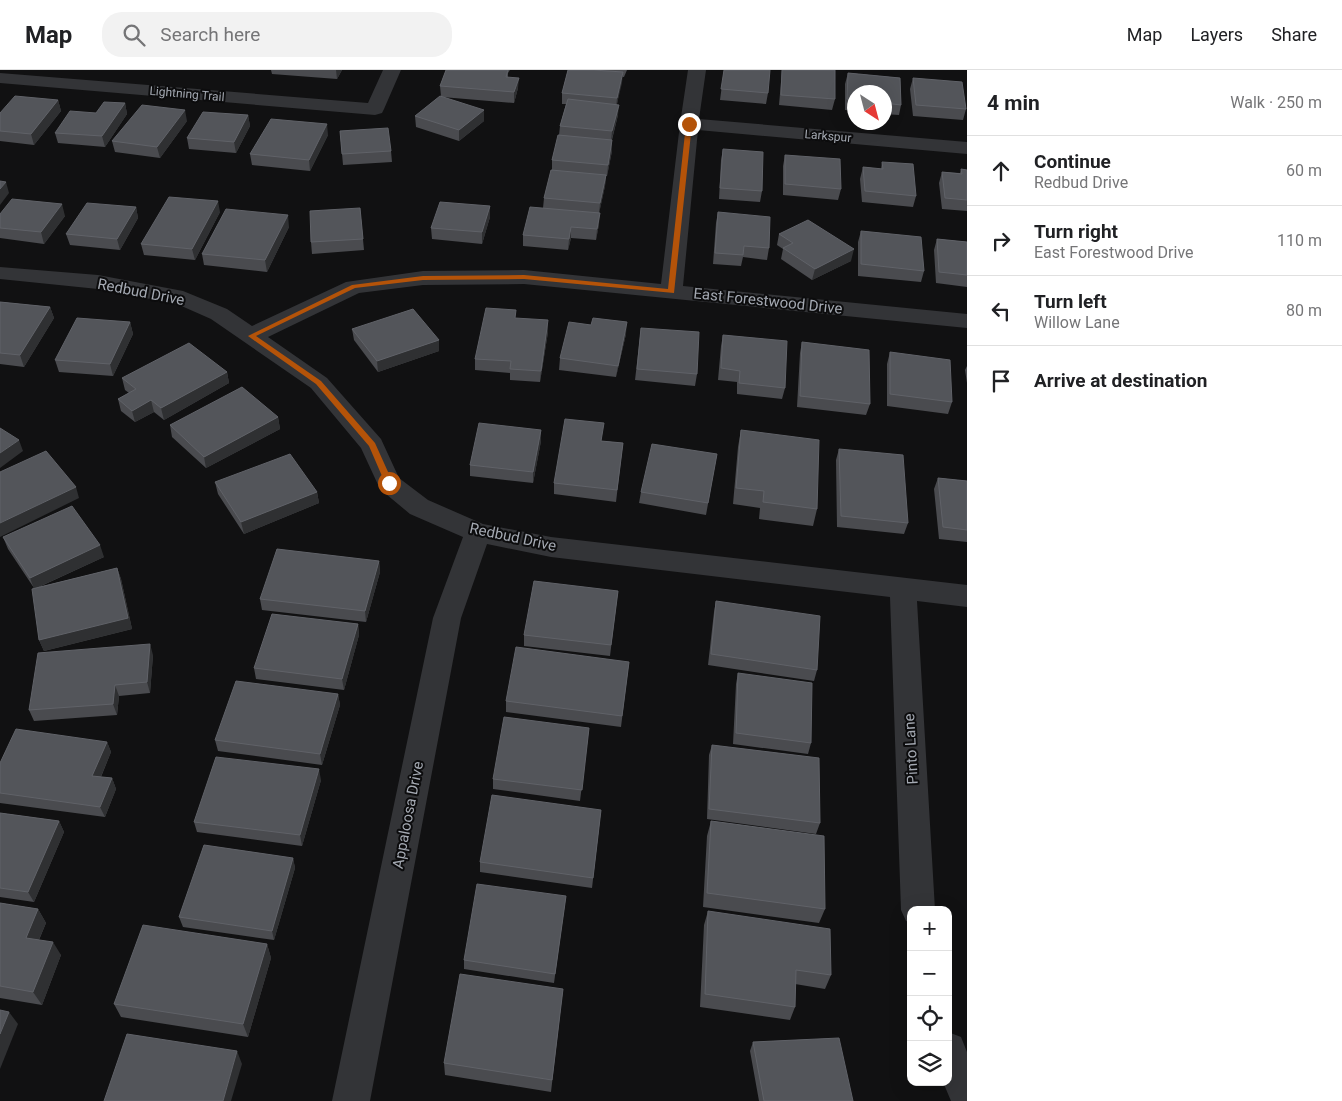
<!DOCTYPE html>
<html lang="en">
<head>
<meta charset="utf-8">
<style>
	body { margin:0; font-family:Roboto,sans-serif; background:#f2f2f2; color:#202124 }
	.controls { position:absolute; right:15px; bottom:15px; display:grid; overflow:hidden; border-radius:10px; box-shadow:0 5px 20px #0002 }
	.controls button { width:45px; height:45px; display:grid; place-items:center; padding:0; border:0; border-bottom:1px solid #e0e0e0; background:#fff; color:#202124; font:25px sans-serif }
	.compass { position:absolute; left:847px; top:15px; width:45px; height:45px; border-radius:50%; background:#fff; box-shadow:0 5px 20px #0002; rotate:144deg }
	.stop { position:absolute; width:15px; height:15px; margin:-11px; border:4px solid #b45309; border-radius:50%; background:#fff }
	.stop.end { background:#b45309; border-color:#fff; box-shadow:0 1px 5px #0008 }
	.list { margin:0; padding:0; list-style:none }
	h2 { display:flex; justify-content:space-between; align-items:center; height:65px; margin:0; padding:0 20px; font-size:21px }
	h2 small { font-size:16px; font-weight:400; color:#757577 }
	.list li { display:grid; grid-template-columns:32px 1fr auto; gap:15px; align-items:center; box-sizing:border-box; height:70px; padding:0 20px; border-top:1px solid #e0e0e0 }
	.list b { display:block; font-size:19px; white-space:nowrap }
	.list p { margin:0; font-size:16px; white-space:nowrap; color:#757577 }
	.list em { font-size:16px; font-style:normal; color:#757577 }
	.icon { flex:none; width:28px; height:28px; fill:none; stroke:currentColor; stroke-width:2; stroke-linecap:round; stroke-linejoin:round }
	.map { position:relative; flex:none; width:967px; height:1031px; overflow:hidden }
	header { display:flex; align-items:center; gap:30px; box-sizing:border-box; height:70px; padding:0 25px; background:#fff; border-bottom:1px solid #e0e0e0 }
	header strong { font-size:24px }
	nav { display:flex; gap:28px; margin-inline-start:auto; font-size:18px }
	.search { width:350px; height:45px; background:#f2f2f2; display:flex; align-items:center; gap:12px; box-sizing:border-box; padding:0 18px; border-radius:20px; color:#757577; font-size:19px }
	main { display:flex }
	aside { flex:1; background:#fff }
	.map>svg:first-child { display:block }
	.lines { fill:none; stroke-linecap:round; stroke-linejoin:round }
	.street { fill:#333437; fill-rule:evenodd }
	.wall { fill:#4a4b4f }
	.shaded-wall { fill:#2f3032 }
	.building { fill:#53555a; stroke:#606268 }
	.route { fill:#b45309 }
	.labels { text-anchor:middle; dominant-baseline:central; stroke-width:4; stroke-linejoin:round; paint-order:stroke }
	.far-street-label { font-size:12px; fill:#a4a9b2; stroke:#0c0c0d }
	.street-label { font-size:15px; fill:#a4a9b2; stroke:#0c0c0d }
</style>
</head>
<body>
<header>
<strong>Map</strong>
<div class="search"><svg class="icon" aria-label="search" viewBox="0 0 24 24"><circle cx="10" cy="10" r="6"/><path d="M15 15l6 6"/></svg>Search here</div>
<nav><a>Map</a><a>Layers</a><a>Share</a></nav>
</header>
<main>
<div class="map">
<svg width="967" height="1031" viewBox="0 0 967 1031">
	<rect width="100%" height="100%" fill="#111112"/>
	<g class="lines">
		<path class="street" d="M383 0H401L384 39 382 43 375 45 0 13V3L368 33Z
			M688 0H706L699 49 967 72V84L698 60 683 216 967 244V258L524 214 423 215 359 223 268 267 327 308 381 369 399 408 428 430 483 454 551 467 967 515V537L917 531 935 840H911V853L906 851 901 840 890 527 551 487 487 474 461 548 370 1031H332L433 548 463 467 410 444 380 419 361 378 311 318 211 249 177 234 98 219 0 209V197L98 205 183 221 227 239 252 256 346 212 423 201 524 200 661 214 680 54Z
			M948 962 961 967 967 982V1031H951L943 1012H948Z"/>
	</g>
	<path class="wall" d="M271 0H342L337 9 272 4Z
		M446 0H510L508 3V7L518 18 514 33 442 27 484 51 459 71 416 57 415 46 441 26 440 16Z
		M568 0H627L624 7H622L617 34 618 45 612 70V81L607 106H606L605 116 599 143V154L596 170 571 168 568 180 523 176V165L543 138 544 128 552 100V90L559 65 560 56 566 34H562V23Z
		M724 0 768 23 766 34 720 30Z
		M782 0H835V29L832 40 779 35Z
		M848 3 900 8 901 35 899 45 884 44V22H854V41L845 40V14Z
		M913 8 966 39 963 50 913 46 910 19Z
		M58 30 61 41 34 75 0 71V43Z
		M125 33 127 44 105 77 58 73 55 63 96 43Z
		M248 45 250 56 236 83 189 79 187 68Z
		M187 51 160 88 115 82 112 71Z
		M340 61 391 81 392 92 343 95Z
		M328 65 310 101 252 95 250 84Z
		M723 79 762 121 760 132 719 129 721 90Z
		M785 85 841 119 838 130 783 125V96Z
		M882 92 916 126 913 137 862 132 860 109 863 97 881 99Z
		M961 99 967 100V141L942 139 939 113 942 102 960 103Z
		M490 136V147L482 174 432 169 431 158Z
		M136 137 138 148 120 180 70 175 66 164Z
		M360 138 364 180 312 184 311 172Z
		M220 142 195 190 144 185 141 174Z
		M718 142 769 178 767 190 743 187 741 196 713 194 716 153Z
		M0 144 65 146 44 174 0 168Z
		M289 157 267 202 204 195 202 184Z
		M861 161 924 201 921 212 858 206V172Z
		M779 164 851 191 812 210 781 189 783 179 777 175Z
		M937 169 967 172V217L936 213 934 180Z
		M0 232 50 237 54 248 24 297 0 294Z
		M516 248 548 262 540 312 510 310V303L475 300V289Z
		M130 252 133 264 113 306 59 302 55 290Z
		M641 258 697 304 695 316 635 310Z
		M352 259 439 270V281L378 302 354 270Z
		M626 264 616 307 559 300 560 288Z
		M723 265 785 318 782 329 737 324V312L718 310 721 276Z
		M802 272 870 334 866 345 797 337 800 283Z
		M890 282 952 332 948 344 887 336V294Z
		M967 296V313L965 300Z
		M227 302 229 313 164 350 154 342 135 352 121 341 118 329 129 323 125 320 122 308Z
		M278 347 280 359 206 398 172 367 170 355Z
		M541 360V371L533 413 470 406V395Z
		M741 360 817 439 813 456 759 449 760 438 733 434 738 377Z
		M602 371 623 373 616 432 554 424V413Z
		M839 379 908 453 904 464 837 457 836 390Z
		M717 384 706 445 639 433 641 422Z
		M938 408 967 411V472L939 469 934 419Z
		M215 412 317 422 319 433 244 464 218 424Z
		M3 467 104 487 39 517 117 498 121 509 132 559 44 581 39 570 34 518 8 479Z
		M379 491 380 502 366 552 262 540 260 529Z
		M618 521 610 586 524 576V565Z
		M716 531 817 600 814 611 708 595 714 542Z
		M358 554 359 565 344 620 256 609 254 598Z
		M153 585 150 623 119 626 117 645 34 651 29 640Z
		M629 592 621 657 506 642V631Z
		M738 603 811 673 808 684 733 674 736 614Z
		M338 624 340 635 322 695 218 681 215 670Z
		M589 658 580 731 493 719V709Z
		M107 672 111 682 101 707 112 708 116 719 105 747 0 733V693Z
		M712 675 820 753 816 764 707 749 709 685Z
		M321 710 302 776 197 762 194 752Z
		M601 740 592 818 480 802V792Z
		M0 743 59 751 64 762 34 832 0 827Z
		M711 751 825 839 819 853 703 837 707 766Z
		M293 788 295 798 274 870 183 857 179 847Z
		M566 826 554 913 464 899V890Z
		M0 833 38 839 46 853 39 870 61 885 42 935 0 928Z
		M708 841 831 905 825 919 795 914V937L790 950 700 937 704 855Z
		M267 874 271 888 248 967 121 947 114 934Z
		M563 919 551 1022 445 1005 444 993Z
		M753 972 853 1031H759L750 981Z"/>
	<path class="shaded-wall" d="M336 0H342L337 9Z
		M623 2 622 13 616 38 617 28Z
		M519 8 518 18 514 33V22Z
		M58 30 61 41 34 75 31 64Z
		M125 33 127 44 105 77 102 66Z
		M619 35 618 45 611 72 612 61Z
		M185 40 187 51 160 88 157 77Z
		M484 40V51L459 71V60Z
		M248 45 250 56 236 83 234 72Z
		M327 54 328 65 310 101 309 90Z
		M612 70V81L607 106 608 95Z
		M606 105 605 116 599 144 600 133Z
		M6 112 9 123 0 135V119Z
		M218 131 220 142 195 190 192 179Z
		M62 134 65 146 44 174 41 162Z
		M490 136V147L482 174V162Z
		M136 137 138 148 120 180 117 169Z
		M600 143 599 154 596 170 597 159Z
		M288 145 289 157 267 202 265 190Z
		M571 157V168L568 180 569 169Z
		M854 179 851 191 812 210 815 199Z
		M50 237 54 248 24 297 20 285Z
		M548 250V262L540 312 541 301Z
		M130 252 133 264 113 306 110 294Z
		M627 252 626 264 616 307 618 296Z
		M439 270V281L378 302 377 291Z
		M227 302 229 313 164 350 161 338Z
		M151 330 154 342 135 352 132 341Z
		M278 347 280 359 206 398 204 387Z
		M541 360V371L533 413V402Z
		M19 370 23 381 0 398V383Z
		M76 417 79 428 0 467V453Z
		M317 422 319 433 244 464 241 452Z
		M100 475 104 487 34 519 30 508Z
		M379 491 380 502 366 552 365 541Z
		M117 498 121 509 132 559 44 581 39 570Z
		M358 554 359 565 344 620 342 609Z
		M150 574 153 585 150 623 147 612Z
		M115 615 119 626 117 645 113 634Z
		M338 624 340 635 322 695 320 684Z
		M107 672 111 682 97 716 92 706Z
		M319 699 321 710 302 776 300 765Z
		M112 708 116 719 105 747 100 737Z
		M59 751 64 762 34 832 28 822Z
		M293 788 295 798 274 870 272 861Z
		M38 839 46 853 34 881 26 868Z
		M53 872 61 885 42 935 33 922Z
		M267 874 271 888 248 967 243 954Z
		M9 942 18 954 0 999V964Z
		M237 981 242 994 231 1031H223Z"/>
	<path class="building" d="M446 0H508L506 7 519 8 514 22 440 16Z
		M568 0H593L623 2 617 28 562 23Z
		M724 0H770L768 23 721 19Z
		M782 0H835V29L781 25Z
		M848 3 900 8 901 35 884 33V22H854V30L847 29Z
		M913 8 962 12 966 39 916 35Z
		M15 26 58 30 31 64 0 61V43Z
		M440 26 484 40 459 60 415 46Z
		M568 29 619 35 612 61 560 56Z
		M104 32 125 33 102 66 55 63 70 41 96 43Z
		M142 35 185 40 157 77 112 71Z
		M203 42 248 45 234 72 187 68Z
		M271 49 327 54 309 90 250 84Z
		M388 58 391 81 342 84 340 61Z
		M558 65 612 70 608 95 552 90Z
		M723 79 763 82 762 121 720 118Z
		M785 85 840 89 841 119 785 114Z
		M882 92 913 94 916 126 865 121 863 97 883 99Z
		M961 99 967 100V130L945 128 942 102 962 104Z
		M551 100 606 105 600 133 544 128Z
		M0 111 6 112 0 119Z
		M169 127 218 131 192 179 141 174Z
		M12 129 62 134 41 162 0 158V144Z
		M440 132 490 136 482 162 431 158Z
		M87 133 136 137 117 169 66 164Z
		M530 137 600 143 597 159 571 157 569 169 523 165Z
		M360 138 363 169 311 172 310 141Z
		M226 139 288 145 265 190 202 184Z
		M718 142 770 147 769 178 744 176 743 185 715 183Z
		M808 150 854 179 815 199 783 178 793 173 779 164Z
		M861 161 921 167 924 201 861 194Z
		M937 169 967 172V205L939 202Z
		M0 232 50 237 20 285 0 283Z
		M486 238 516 240 515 248 548 250 541 301 510 299 511 291 475 289Z
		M413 239 439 270 377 291 352 259Z
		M77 248 130 252 110 294 55 290Z
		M593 248 627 252 618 296 560 288 569 252 591 255Z
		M641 258 699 262 697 304 637 299Z
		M723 265 787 271 785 318 739 313 740 301 721 298Z
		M802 272 869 280 870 334 800 326Z
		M189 273 227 302 161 338 151 330 132 341 118 329 136 319 122 308Z
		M890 282 950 290 952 332 890 324Z
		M242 317 278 347 204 387 170 355Z
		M565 349 604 353 601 371 623 373 617 420 554 413Z
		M479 353 541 360 533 402 470 395Z
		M0 358 19 370 0 383Z
		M741 360 819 370 817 439 763 432 764 421 736 418Z
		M652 374 717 384 708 433 641 422Z
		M839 379 903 385 908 453 841 446Z
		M46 381 76 417 0 453V402Z
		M290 384 317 422 241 452 215 412Z
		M938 408 967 411V460L943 457Z
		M72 436 100 475 30 508 3 467Z
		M277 479 379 491 365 541 260 529Z
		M117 498 128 548 39 570 32 519Z
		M534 511 618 521 611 575 524 565Z
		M716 531 820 546 817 600 711 584Z
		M272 544 358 554 342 609 254 598Z
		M150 574 147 612 115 615 113 634 29 640 38 583Z
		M516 577 629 592 622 646 506 631Z
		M738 603 812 613 811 673 736 663Z
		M236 611 338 624 320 684 215 670Z
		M504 647 589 658 582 720 493 709Z
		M16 659 107 672 92 706 112 708 100 737 0 723V693Z
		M712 675 819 688 820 753 709 739Z
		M216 687 319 699 300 765 194 752Z
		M492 725 601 740 593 808 480 792Z
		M0 743 59 751 28 822 0 818Z
		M711 751 824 766 825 839 707 823Z
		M204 775 293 788 272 861 179 847Z
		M477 814 566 826 555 904 464 890Z
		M0 833 38 839 26 868 53 872 33 922 0 916Z
		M708 841 830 859 831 905 796 900 795 937 705 924Z
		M143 855 267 874 243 954 114 934Z
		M460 904 563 919 552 1010 444 993Z
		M0 940 9 942 0 964Z
		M127 964 237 981 223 1031H104Z
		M839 968 853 1031H764L753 972Z"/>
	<path class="route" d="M689 53 692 54 674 223 524 209 423 210 355 218 256 266 321 311 375 373 393 413 392 415 385 413 369 376 316 314 248 266 352 215 423 206 524 205 668 219 686 54Z"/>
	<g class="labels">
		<g class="far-street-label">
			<text transform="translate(187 24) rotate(5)">Lightning Trail</text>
			<text transform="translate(828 66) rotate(5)">Larkspur</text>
		</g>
		<g class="street-label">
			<text transform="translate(141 222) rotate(11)">Redbud Drive</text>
			<text transform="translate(768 231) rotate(6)">East Forestwood Drive</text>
			<text transform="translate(513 467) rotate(12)">Redbud Drive</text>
			<text transform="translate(911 679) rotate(-93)">Pinto Lane</text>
			<text transform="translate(408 745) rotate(-79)">Appaloosa Drive</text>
		</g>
	</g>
</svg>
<div class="controls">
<button>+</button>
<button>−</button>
<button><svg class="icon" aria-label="locate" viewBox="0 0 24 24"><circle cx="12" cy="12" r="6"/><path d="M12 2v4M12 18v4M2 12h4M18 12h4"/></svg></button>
<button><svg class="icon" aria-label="layers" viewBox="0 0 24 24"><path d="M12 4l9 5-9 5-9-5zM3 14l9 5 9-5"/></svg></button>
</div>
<svg class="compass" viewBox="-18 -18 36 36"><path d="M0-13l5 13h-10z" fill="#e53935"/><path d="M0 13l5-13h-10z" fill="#757577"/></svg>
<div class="stop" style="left:389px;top:413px"></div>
<div class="stop end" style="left:689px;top:54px"></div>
</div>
<aside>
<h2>4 min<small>Walk · 250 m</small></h2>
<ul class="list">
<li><svg class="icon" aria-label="ahead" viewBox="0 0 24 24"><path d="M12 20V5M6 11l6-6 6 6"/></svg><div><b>Continue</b><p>Redbud Drive</p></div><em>60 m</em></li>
<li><svg class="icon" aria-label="right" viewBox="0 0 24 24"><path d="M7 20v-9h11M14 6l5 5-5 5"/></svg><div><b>Turn right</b><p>East Forestwood Drive</p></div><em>110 m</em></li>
<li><svg class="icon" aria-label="left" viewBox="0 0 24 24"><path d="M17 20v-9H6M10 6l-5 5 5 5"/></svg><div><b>Turn left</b><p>Willow Lane</p></div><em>80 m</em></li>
<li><svg class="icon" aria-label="arrive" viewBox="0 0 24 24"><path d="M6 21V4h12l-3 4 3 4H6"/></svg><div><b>Arrive at destination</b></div></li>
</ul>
</aside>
</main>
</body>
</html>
